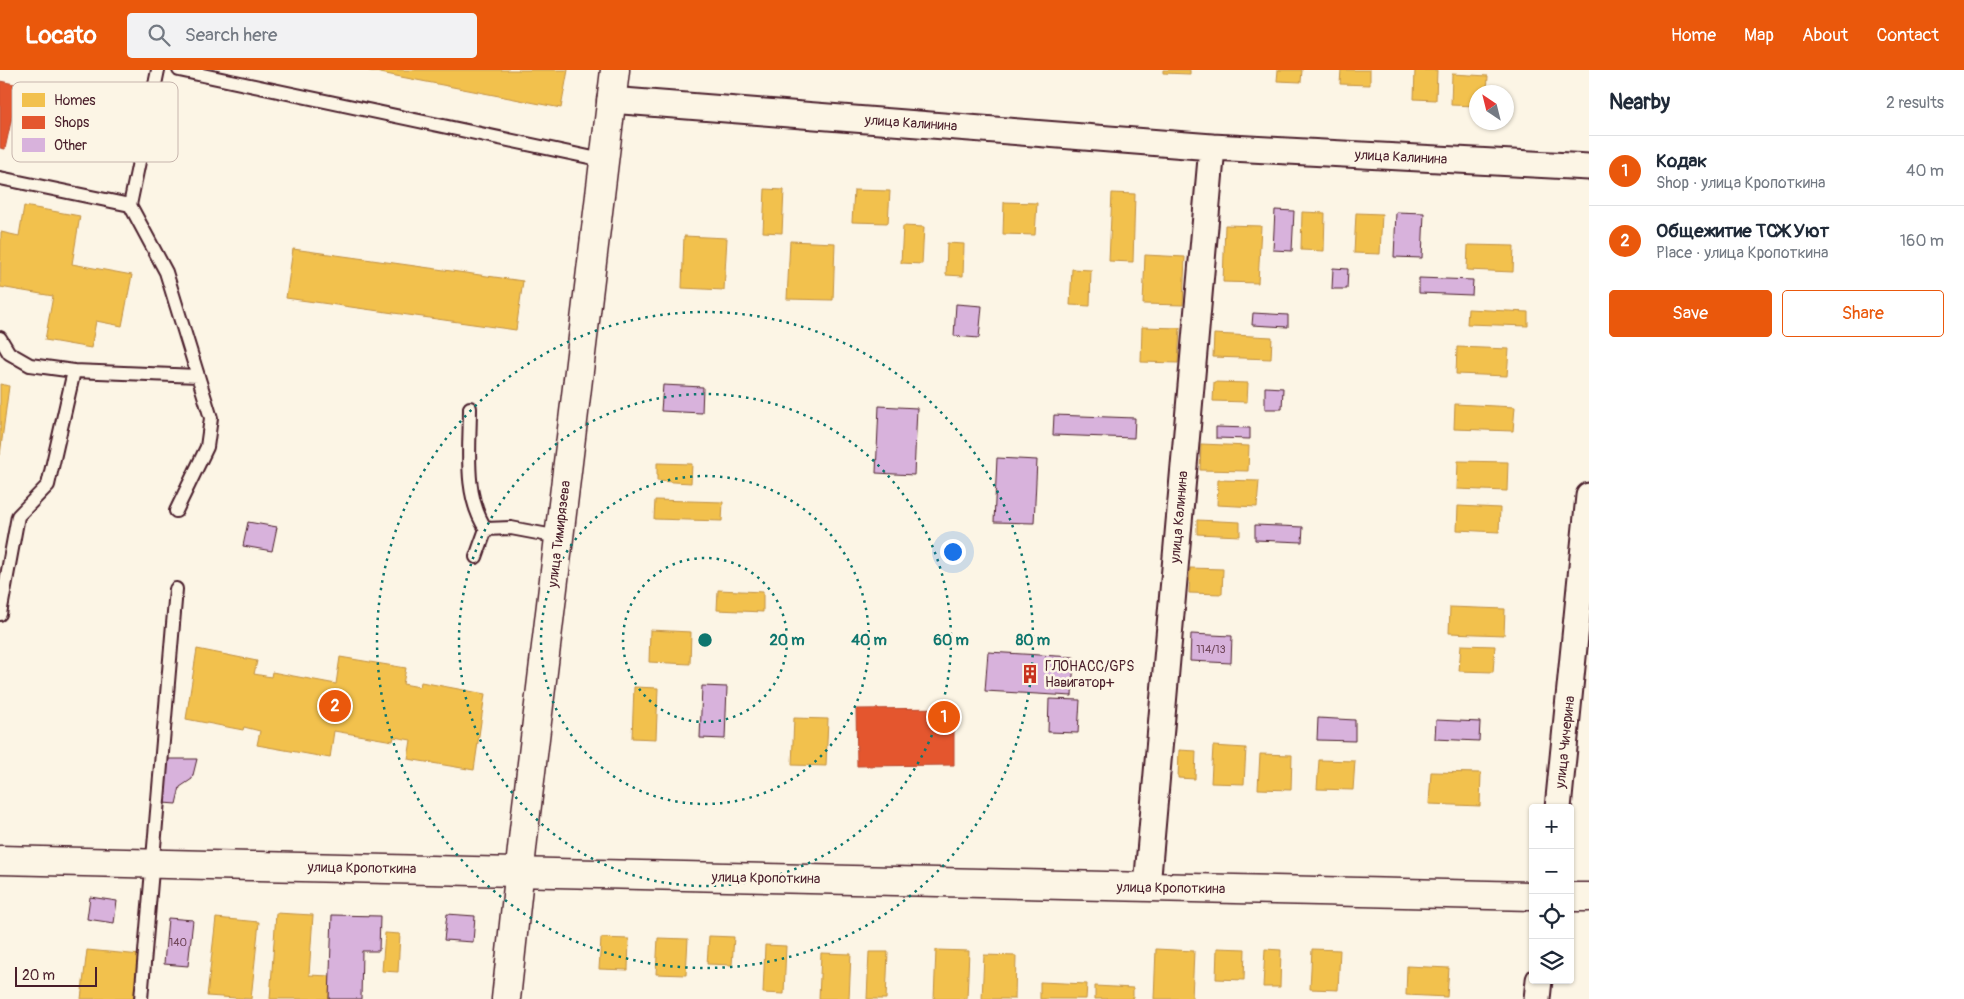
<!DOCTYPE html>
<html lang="en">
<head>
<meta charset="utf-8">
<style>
	body { margin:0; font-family:Pangolin,sans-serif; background:#f2f2f3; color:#1f2937 }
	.controls { position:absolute; right:15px; bottom:15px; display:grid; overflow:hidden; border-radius:5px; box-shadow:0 1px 4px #0004 }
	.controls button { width:45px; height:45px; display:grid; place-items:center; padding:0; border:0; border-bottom:1px solid #e0e1e3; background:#fff; color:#1f2937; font:25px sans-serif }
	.compass { position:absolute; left:1469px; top:15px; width:45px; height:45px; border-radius:50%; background:#fff; box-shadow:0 1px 4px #0004; rotate:325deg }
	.scale { position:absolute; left:15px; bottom:12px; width:82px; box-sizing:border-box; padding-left:5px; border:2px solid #4a1f2b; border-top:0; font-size:14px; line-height:18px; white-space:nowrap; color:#4a1f2b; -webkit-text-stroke:4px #fcf5e5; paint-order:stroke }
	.you { position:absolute; left:952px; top:481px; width:18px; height:18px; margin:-12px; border:4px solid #fff; border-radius:50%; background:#1a73e8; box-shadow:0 0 0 8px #1a73e833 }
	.badge { display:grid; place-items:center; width:32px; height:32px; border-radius:50%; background:#ea580c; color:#fff; font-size:16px; font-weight:700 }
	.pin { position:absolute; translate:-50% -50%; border:2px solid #fff; box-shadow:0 1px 5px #0006 }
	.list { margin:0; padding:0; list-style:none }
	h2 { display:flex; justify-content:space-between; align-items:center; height:65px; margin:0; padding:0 20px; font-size:21px }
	h2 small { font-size:16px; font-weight:400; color:#747a83 }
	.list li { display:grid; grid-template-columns:32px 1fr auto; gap:15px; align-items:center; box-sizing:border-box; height:70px; padding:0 20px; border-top:1px solid #e0e1e3 }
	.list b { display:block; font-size:19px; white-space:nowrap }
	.list p { margin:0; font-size:16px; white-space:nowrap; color:#747a83 }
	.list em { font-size:16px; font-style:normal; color:#747a83 }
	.actions { display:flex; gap:10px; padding:15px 20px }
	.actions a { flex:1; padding:11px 0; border:1px solid #ea580c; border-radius:5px; text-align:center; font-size:18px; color:#ea580c }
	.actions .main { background:#ea580c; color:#fff }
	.icon { flex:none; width:28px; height:28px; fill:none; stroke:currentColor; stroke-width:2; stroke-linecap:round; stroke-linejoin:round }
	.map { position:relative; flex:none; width:1589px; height:929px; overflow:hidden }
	header { display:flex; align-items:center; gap:30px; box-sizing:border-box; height:70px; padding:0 25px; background:#ea580c; color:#fff }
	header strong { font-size:24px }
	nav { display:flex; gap:28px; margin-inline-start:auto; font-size:18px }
	.search { width:350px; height:45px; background:#f2f2f3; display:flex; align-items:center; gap:12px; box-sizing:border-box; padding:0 18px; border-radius:5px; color:#747a83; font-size:19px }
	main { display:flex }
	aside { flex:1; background:#fff }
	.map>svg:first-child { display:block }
	.homes { fill:#f2c14e; stroke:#c09044 }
	.shops { fill:#e4572e; stroke:#b6462d }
	.building { fill:#d8b2dc; stroke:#4a1f2b }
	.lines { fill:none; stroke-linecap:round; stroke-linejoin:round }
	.lane-casing { stroke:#4a1f2b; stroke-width:16 }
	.street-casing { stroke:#4a1f2b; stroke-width:29 }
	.secondary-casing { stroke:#4a1f2b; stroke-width:31 }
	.primary-casing { stroke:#4a1f2b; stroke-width:31 }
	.lane { stroke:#fcf5e5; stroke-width:12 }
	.street { stroke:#fcf5e5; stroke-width:25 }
	.secondary { stroke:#fcf5e5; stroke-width:28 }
	.primary { stroke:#fcf5e5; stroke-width:28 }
	.ring { fill:none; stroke:#0f766e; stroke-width:2.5; stroke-dasharray:2.5 5 }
	.labels { text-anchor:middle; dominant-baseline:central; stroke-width:5; stroke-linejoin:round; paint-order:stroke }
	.number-label { font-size:11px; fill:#6e4457 }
	.street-label { font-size:14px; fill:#4a1f2b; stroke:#fcf5e5 }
	.poi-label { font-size:14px; fill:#4a1f2b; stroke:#fcf5e5; text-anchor:start }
	.key { fill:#fcf5e5; stroke:#c7b5ad; stroke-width:1 }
	.key-label { font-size:14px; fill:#4a1f2b }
	.centre { fill:#0f766e; stroke:#fcf5e5; stroke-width:2.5 }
	.ring-label { font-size:15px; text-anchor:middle; font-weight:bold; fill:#0f766e; stroke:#fcf5e5; stroke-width:5; stroke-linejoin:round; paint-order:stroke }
</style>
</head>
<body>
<header>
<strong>Locato</strong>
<div class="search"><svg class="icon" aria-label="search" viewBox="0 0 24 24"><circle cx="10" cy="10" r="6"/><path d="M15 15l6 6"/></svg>Search here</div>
<nav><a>Home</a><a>Map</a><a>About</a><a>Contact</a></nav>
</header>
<main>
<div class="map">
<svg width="1589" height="929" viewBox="0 0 1589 929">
	<rect width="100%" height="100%" fill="#fcf5e5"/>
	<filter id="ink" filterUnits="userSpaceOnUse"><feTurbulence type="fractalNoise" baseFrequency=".02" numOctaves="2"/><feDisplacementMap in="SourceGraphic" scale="10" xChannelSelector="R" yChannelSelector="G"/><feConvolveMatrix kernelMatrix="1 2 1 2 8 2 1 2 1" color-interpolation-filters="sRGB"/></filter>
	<g filter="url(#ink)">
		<path class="homes" d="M365 0H568L561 38Z
			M1163 0H1190V4L1163 3Z
			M1278 0H1302L1301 12 1277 11Z
			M1341 0H1370V15L1340 14Z
			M1415 0H1437L1436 30 1414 29Z
			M1452 4 1488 6 1487 22H1476V36L1451 35Z
			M765 119 784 120 782 163 763 162Z
			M854 120 890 121 888 153 852 152Z
			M1112 123 1135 124 1133 192 1109 191Z
			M1004 132 1037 133 1035 165 1003 164Z
			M24 136 80 146 72 194 132 205 122 256 96 251 91 278 45 270 53 226 0 217 1 162 19 166Z
			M1302 142 1325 143 1324 181 1301 180Z
			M1356 143 1382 144 1380 184 1354 183Z
			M1225 155 1261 156 1258 213 1223 212Z
			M903 156 924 157 922 194 901 193Z
			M684 166 727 168 724 220 682 218Z
			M790 171 835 173 833 230 787 229Z
			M947 173 964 174 963 206 946 205Z
			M1468 175 1514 176 1513 202 1467 200Z
			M293 179 523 211 516 260 286 228Z
			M1145 185 1185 187 1183 235 1143 234Z
			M1072 199 1091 200 1090 236 1070 235Z
			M1468 239 1528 242V256L1467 254Z
			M1142 257 1180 258 1178 293 1141 292Z
			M1214 264 1272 267 1271 289 1213 287Z
			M1457 277 1509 279 1507 306 1456 304Z
			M1214 312 1248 313 1247 332 1213 331Z
			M0 314 9 316 0 385Z
			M1455 334 1515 337 1513 361 1454 359Z
			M1201 374 1249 376 1248 401 1200 400Z
			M1458 391 1508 392 1507 421 1457 419Z
			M657 393 692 394 691 413 657 411Z
			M1218 410 1259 411 1257 437 1217 435Z
			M655 430 723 432 722 451 654 449Z
			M1458 436 1500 438 1499 462 1457 460Z
			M1197 450 1240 452V466L1197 464Z
			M1190 498 1223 499 1222 524 1189 523Z
			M718 520 763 522V542L717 540Z
			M1450 537 1505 539 1504 565 1449 563Z
			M650 560 691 562 690 594 649 592Z
			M1461 575 1495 576 1493 602 1459 601Z
			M197 579 257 591 254 604 271 607 272 602 336 614 340 587 406 598 403 614 420 617 421 612 485 624 474 700 408 689 411 670 394 667 393 671 334 661 330 688 257 675 260 661 244 657 243 660 186 649Z
			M634 617 658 618 656 669 632 668Z
			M794 648 828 649 826 696 792 695Z
			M1213 676 1246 678 1244 714 1211 713Z
			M1179 680 1196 681 1195 709 1178 708Z
			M1260 684 1292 685 1291 720 1258 719Z
			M1319 690 1355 691 1353 720 1317 719Z
			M1431 702 1481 703 1480 736 1429 734Z
			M276 843 313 845 309 905 330 906 329 929H270Z
			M216 848 259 852 251 929 207 926Z
			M385 863 400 864 398 902 382 901Z
			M709 866 734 867 732 895 707 894Z
			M601 868 629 869 628 900 599 899Z
			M658 868 688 869 686 905 656 904Z
			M765 875 786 876 784 924 763 923Z
			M1217 878 1245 879 1244 910 1216 909Z
			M1156 879 1194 881 1192 929H1154Z
			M1265 879 1281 880 1280 917H1263Z
			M1312 879 1340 880 1338 920 1310 919Z
			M87 880 141 885 135 929H81Z
			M936 880 969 881 967 929H934Z
			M869 882H888L886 929H867Z
			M821 883 851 884 849 929H819Z
			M984 885 1016 886 1015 929H982Z
			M1407 896 1449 898 1447 927 1406 925Z
			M1040 912 1087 914 1086 929H1040Z
			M1095 916 1133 918V929H1095Z"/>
		<path class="shops" d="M0 11 19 15 5 79 0 78Z
			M954 638V695L857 696 856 639Z"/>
		<path class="building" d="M1275 140 1294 141 1292 181 1273 180Z
			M1396 142 1424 143 1422 188 1394 187Z
			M1333 198 1348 199 1347 219H1332Z
			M1419 208 1473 210 1472 225 1419 223Z
			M956 234 982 236 979 268 954 266Z
			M1253 243 1288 245V257L1252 255Z
			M663 315 703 317 702 343 661 341Z
			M1265 317 1283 318 1282 339H1265Z
			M879 336 917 338 914 405 876 403Z
			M1054 345 1135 348 1134 368 1053 365Z
			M1216 357 1250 358V369L1216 368Z
			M997 388 1037 390 1034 453 994 452Z
			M248 452 277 457 272 481 243 476Z
			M1255 455 1303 457 1302 472 1255 470Z
			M1191 564 1232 566 1231 593 1190 591Z
			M988 582 1074 587 1072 626 985 621Z
			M702 616 727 617 725 669 700 668Z
			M1049 629 1080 630 1078 663 1048 662Z
			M1318 648 1355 650V671L1317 670Z
			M1436 650 1480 652 1479 671 1435 669Z
			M167 689H197L192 709 180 717 176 734 163 733Z
			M90 827 117 831 114 853 87 849Z
			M447 844 475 846 473 872 444 870Z
			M332 845 380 846 379 881H362L361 929H329Z
			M168 848 193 850 188 896 164 894Z"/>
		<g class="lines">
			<g class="lane-casing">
				<path id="lane" d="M179 0 603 90
					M0 108 130 135 158 0
					M130 135 166 202 211 348 207 377 176 441
					M0 268 9 283 30 295 74 301 198 306
					M470 338C470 378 463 425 486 459
					M476 487 486 459 511 458 559 467
					M0 544 18 446 48 415 74 301
					M141 929 176 519"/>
			</g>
			<g class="street-casing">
				<path id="street" d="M610 30 1212 77 1589 97
					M1558 738 1589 426
					M1147 817 1212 77
					M1537 929 1539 910"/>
			</g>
			<g class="secondary-casing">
				<path id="secondary" d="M506 929 524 760 615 0"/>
			</g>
			<g class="primary-casing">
				<path id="primary" d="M0 790 1533 826
					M1570 827H1589"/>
			</g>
			<use href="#lane" class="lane"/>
			<use href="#street" class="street"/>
			<use href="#secondary" class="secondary"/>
			<use href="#primary" class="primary"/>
		</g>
	</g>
	<g class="ring">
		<circle cx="705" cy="570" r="82"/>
		<circle cx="705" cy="570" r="164"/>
		<circle cx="705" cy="570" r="246"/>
		<circle cx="705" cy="570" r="328"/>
	</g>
	<defs>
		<g id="building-bare" transform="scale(1.5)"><path d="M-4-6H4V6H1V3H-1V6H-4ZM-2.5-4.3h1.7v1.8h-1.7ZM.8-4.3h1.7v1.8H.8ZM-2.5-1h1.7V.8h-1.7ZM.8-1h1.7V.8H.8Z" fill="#c8321e" stroke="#fcf5e5" stroke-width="2.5" paint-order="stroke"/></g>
	</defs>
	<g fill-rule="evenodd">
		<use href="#building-bare" x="1030" y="604"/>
	</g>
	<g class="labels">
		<g class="number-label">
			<text x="1211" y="579">114/13</text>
			<text x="178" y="872">140</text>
		</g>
		<g class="street-label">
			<text transform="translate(911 53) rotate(4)">улица Калинина</text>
			<text transform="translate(1401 87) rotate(3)">улица Калинина</text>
			<text transform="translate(1179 447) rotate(-85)">улица Калинина</text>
			<text transform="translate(559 464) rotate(-83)">улица Тимирязева</text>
			<text transform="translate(1565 672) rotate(-84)">улица Чичерина</text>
			<text transform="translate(362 798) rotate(1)">улица Кропоткина</text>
			<text transform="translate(766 808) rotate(1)">улица Кропоткина</text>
			<text transform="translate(1171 818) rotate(1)">улица Кропоткина</text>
		</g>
		<g class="poi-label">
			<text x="1045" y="596">ГЛОНАСС/GPS<tspan x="1045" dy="16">Навигатор+</tspan></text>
		</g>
	</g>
	<rect x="12" y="12" width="166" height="80" rx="8" class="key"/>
	<rect x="22" y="23" width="23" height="14" fill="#f2c14e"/>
	<rect x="22" y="46" width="23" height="13" fill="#e4572e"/>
	<rect x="22" y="68" width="23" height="14" fill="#d8b2dc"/>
	<g class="key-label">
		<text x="54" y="35">Homes</text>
		<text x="54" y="57">Shops</text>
		<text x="54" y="80">Other</text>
	</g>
	<circle cx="705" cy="570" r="8" class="centre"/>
	<g class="ring-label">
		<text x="787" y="575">20 m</text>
		<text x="869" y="575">40 m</text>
		<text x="951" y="575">60 m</text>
		<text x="1033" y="575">80 m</text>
	</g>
</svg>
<div class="controls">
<button>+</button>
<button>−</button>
<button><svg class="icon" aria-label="locate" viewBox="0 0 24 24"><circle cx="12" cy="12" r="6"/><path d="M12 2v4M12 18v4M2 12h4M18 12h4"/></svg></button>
<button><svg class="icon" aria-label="layers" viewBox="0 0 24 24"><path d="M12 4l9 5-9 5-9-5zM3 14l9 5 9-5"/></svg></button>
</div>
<svg class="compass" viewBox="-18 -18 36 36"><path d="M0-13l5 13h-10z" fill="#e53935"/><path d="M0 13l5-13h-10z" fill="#747a83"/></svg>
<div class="scale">20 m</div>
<div class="you"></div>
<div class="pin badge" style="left:944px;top:647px">1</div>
<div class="pin badge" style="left:335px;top:636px">2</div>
</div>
<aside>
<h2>Nearby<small>2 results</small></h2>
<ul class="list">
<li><span class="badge">1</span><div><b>Кодак</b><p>Shop · улица Кропоткина</p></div><em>40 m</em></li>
<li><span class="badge">2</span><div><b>Общежитие ТСЖ Уют</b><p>Place · улица Кропоткина</p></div><em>160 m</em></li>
</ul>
<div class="actions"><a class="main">Save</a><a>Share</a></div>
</aside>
</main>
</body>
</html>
